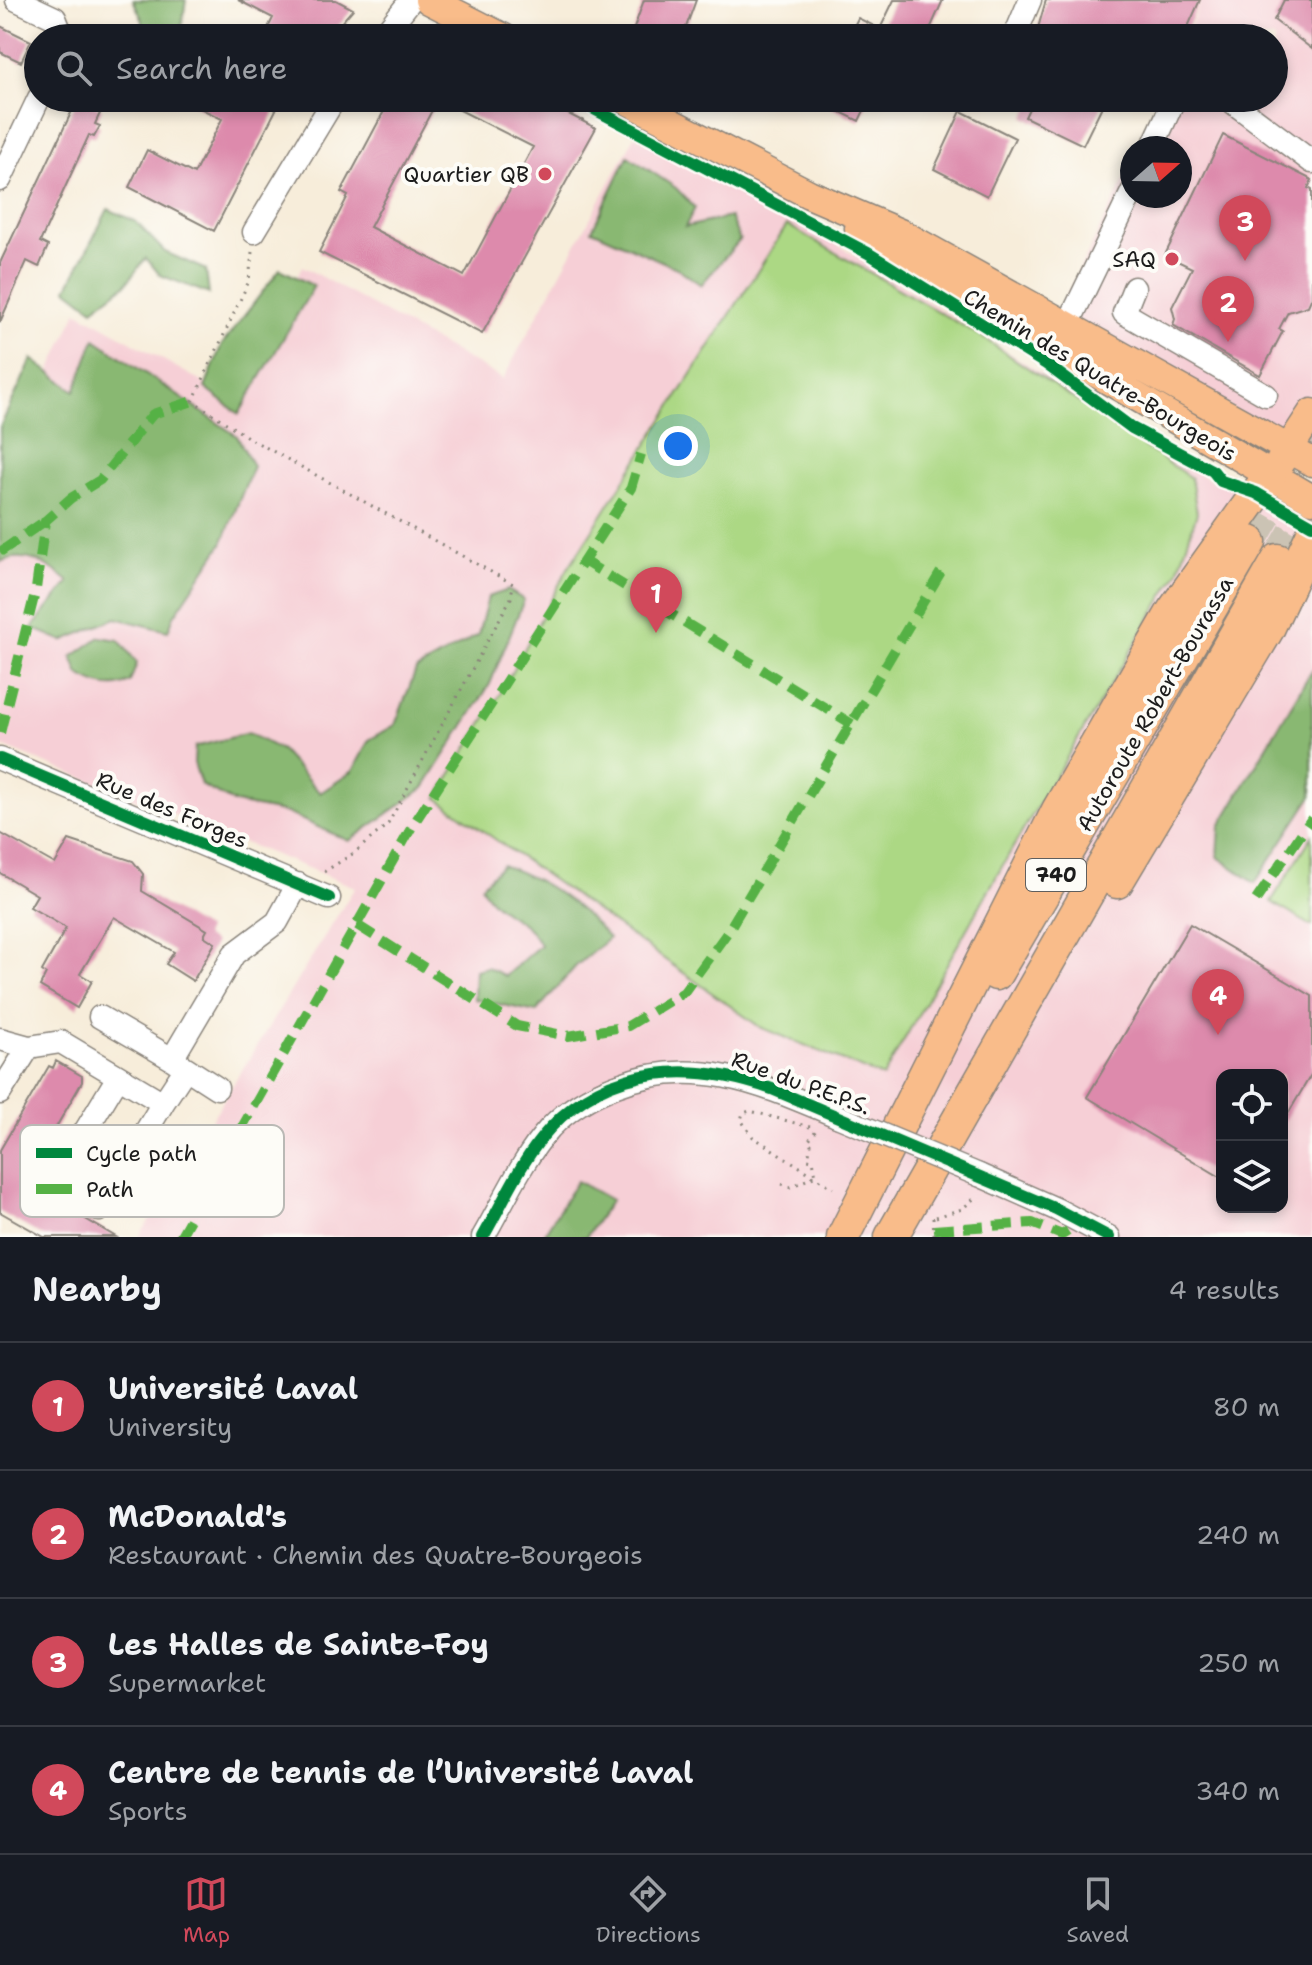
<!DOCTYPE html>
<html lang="en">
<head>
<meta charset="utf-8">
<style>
	body { margin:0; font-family:"Shantell Sans",sans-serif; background:#20242c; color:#f1f3f6 }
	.controls { position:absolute; right:24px; bottom:24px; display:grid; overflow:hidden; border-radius:16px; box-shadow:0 4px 12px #0003 }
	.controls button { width:72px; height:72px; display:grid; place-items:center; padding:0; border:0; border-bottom:2px solid #363941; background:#171b24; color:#f1f3f6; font:40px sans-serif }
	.compass { position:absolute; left:1120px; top:136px; width:72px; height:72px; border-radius:50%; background:#171b24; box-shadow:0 4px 12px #0003; rotate:70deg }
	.you { position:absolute; left:678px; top:446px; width:28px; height:28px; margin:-20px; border:6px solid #fff; border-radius:50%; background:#1a73e8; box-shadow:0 0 0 12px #1a73e833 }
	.badge { display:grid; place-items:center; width:52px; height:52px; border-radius:50%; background:#d1495b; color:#fff; font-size:26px; font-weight:700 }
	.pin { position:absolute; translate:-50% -66px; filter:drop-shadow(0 2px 4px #0008) }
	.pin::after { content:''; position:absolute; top:42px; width:28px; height:24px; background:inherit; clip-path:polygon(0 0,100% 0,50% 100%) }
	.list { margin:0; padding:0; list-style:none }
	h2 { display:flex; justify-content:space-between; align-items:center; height:104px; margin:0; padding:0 32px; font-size:34px }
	h2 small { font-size:26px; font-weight:400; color:#9ea1a6 }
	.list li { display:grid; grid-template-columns:52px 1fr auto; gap:24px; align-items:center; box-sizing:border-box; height:128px; padding:0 32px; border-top:2px solid #363941 }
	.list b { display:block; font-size:30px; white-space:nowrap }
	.list p { margin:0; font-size:26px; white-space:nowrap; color:#9ea1a6 }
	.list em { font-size:26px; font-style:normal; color:#9ea1a6 }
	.icon { flex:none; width:44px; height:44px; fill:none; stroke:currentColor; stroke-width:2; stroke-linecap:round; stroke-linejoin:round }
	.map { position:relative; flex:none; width:1312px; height:1237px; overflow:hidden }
	.search { position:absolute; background:#171b24; box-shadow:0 4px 12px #0003; left:24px; right:24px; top:24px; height:88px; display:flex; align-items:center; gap:20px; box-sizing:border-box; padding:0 28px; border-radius:44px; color:#9ea1a6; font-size:30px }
	.sheet { height:616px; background:#171b24 }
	nav { display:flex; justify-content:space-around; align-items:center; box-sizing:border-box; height:112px; border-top:2px solid #363941; background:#171b24; font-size:22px; color:#9ea1a6 }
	nav a { display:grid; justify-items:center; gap:4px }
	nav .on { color:#d1495b }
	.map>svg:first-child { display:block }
	.built { fill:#f6cfd6; fill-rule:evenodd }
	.green { fill:#acd884; stroke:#647a50; stroke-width:2 }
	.forest { fill:#89b872; stroke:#526a47; stroke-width:2 }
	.building { fill:#dd8aac; fill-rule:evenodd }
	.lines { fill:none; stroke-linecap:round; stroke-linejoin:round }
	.highway-tunnel { stroke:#cbc3b4; stroke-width:32; stroke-dasharray:32 16; stroke-linecap:butt }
	.minor-casing { stroke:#8a847b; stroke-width:25 }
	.major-casing { stroke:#8a847b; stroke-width:31 }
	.highway-casing { stroke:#8a847b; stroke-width:35 }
	.path { stroke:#8a847b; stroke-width:3; stroke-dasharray:2 6; stroke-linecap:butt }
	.minor { stroke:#fff; stroke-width:22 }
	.major { stroke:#f9bc8a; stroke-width:28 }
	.highway { stroke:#f9bc8a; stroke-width:32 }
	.minor-bridge-casing { stroke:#8a847b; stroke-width:25; stroke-linecap:butt }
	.minor-bridge { stroke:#fff; stroke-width:22 }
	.quiet { stroke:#55b145; stroke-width:10; stroke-dasharray:20 10; stroke-linecap:butt }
	.cycleway-casing { stroke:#fdfcf7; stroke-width:17 }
	.cycleway { stroke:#00873e; stroke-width:12 }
	.poi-dot { fill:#d1495b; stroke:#fdfcf7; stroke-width:3 }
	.labels { text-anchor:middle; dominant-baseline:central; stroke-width:8; stroke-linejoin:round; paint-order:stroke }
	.shield { fill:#fdfcf7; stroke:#605f5e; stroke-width:2 }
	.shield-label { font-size:20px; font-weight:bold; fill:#1c1c1c }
	.poi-label { font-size:22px; fill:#1c1c1c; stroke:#fdfcf7; text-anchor:end }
	.street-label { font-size:22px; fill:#1c1c1c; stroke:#fdfcf7 }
	.key { fill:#fdfcf7; stroke:#bab9b5; stroke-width:2 }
	.key-label { font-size:22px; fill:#1c1c1c }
</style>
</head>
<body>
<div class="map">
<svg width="1312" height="1237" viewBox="0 0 1312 1237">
	<rect width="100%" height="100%" fill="#fdfcf7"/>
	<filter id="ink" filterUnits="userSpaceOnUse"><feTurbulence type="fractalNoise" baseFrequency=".0125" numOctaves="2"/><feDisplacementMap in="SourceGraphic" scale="16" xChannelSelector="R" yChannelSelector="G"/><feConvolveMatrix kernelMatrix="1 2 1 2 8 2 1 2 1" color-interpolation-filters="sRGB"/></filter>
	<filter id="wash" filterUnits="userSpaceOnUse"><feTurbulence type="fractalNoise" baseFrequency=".006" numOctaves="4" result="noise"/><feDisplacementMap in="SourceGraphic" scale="32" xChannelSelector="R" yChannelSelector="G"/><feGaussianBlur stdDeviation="1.8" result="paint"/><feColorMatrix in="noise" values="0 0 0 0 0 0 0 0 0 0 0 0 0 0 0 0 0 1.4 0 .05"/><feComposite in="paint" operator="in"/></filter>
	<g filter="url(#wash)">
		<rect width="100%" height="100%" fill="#f7edda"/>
		<path class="built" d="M1201 0H1312V391L1279 435 1059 311 1132 165V196H1180V148H1140L1163 98H1274V38H1186Z
			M635 136 832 241 1210 480 1233 486 1312 521V1237H139L355 887 0 745V484L77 311 243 405 302 266 503 379ZM1222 1075H1282V1207H1222Z"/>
		<path class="green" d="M787 225 979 335 1191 478 1197 513 1178 572 1012 849 883 1077 760 1027 437 798 500 694 567 570Z
			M1312 836V926L1271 902Z"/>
		<path class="forest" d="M133 0H186L180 38H142L143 21Z
			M628 156 676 188 695 208 685 227 730 217 740 240 701 285 679 269 592 230Z
			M108 209 135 221 165 252 206 270 209 294 160 275 146 258 125 285 93 309 67 289Z
			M280 269 314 286 239 414 205 388 221 346Z
			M95 339 237 436 253 466 222 544 174 616 168 631 116 618 63 641 32 628 69 582C50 565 26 550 0 562V427L32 359 75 391Z
			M508 590 524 600 490 684 424 788 349 841 287 813 235 803 201 785 194 763 195 747 248 733 281 750 320 793 353 771 369 740 395 725 416 670 478 635 488 597Z
			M100 637 119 640 137 663 130 682C110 691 97 685 79 675L72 657Z
			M1312 670V796L1255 883 1218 857 1220 826Z
			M502 865C548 882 576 902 609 938L576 966 536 1012 474 999 475 970 487 967 505 976 540 945C525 914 500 919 481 886Z
			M577 1181 611 1200 586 1237H542Z"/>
		<g id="blocks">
			<path class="building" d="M238 0H336L353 9 328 38H263L273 18Z
				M644 0H696L682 38H647L633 31Z
				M894 0H943L926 38H848L858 18 880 29Z
				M1046 0H1200L1183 38H1059L1038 28Z
				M1284 0H1312V49L1274 20Z
				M0 26 31 41 21 62 0 52Z
				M78 98 102 109 95 124 100 126 94 137 89 135 40 242 48 246 39 267 27 261 0 322V263Z
				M180 98H282L214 231 129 187 147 150 194 174 222 119Z
				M391 98H537L596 128 482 334 319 252 348 196 341 192ZM438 99 533 147 464 276 370 227Z
				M812 98H870L859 121Z
				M1034 98H1106L1083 145 1025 117Z
				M961 111 1015 138 987 196 934 169Z
				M1223 135 1312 180 1308 188 1312 190V297L1308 306 1288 312 1279 329 1283 331 1260 375 1173 325 1175 319 1172 307 1192 268 1165 255Z
				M0 833 55 864 69 840 133 861 143 874 142 891 207 930 204 936 215 943 193 981 166 964 174 952 114 917 80 974 92 981 77 1008 40 986 46 974 42 971 66 928 30 907 37 895 0 873Z
				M1190 924 1312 996V1073L1282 1124V1075H1222V1178L1087 1097Z
				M56 1061 82 1076V1082L24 1183 116 1237H44L0 1212V1150L49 1066 53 1068Z"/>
		</g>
	</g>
	<g filter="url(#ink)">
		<use href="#blocks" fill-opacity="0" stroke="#8a847b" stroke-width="2"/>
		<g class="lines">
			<path class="highway-tunnel" d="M1250 542 1312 435
				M1278 560 1312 501"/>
			<g class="minor-casing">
				<path id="minor" d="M17 0 55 18 63 38
					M381 38 411 0
					M1014 38 1030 0
					M1227 98 1312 162
					M1152 148 1175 98
					M0 180 39 98
					M254 232 335 98
					M1134 288 1124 313 1266 395
					M1061 339 1132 192
					M0 759 329 898
					M100 1017 172 1059
					M0 1039 29 1047 61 1042 163 1103 186 1068 172 1059 234 954 277 922 298 884
					M186 1068 217 1088
					M118 1077 54 1183 99 1210 163 1103
					M0 1093 29 1047
					M979 1175 1056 1209 1109 1237
					M483 1237C504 1201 522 1159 550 1128 568 1109 592 1095 616 1086 696 1054 763 1085 837 1116"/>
			</g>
			<g class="major-casing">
				<path id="major" d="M429 0 504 38
					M623 98 809 194 902 234 1312 462
					M859 228 1055 349 1312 499
					M1280 462 1312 413"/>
			</g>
			<g class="highway-casing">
				<path id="highway" d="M1117 882 1268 629 1312 535
					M996 974 1250 542
					M843 1237 1058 810 1173 611 1270 475
					M891 1237 1278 560"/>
			</g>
			<path class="path" d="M582 121 593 104
				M252 252 249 281 193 401 249 438 513 584 511 598 388 824 354 853 319 875
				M810 1127 750 1111 743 1113 741 1120 753 1137 833 1188
				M782 1184 790 1187 816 1176 813 1160 808 1159 811 1144 808 1142 818 1127
				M933 1217 934 1237
				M936 1217 962 1209 977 1196"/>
			<use href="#minor" class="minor"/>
			<use href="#major" class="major"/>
			<use href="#highway" class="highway"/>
			<g class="minor-bridge-casing">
				<path id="minor-bridge" d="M837 1116 979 1175"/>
			</g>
			<use href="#minor-bridge" class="minor-bridge"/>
			<path class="quiet" d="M0 552 45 521
				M582 560 852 724
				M0 733 36 589 45 521 71 498 100 480 153 414 193 401
				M1256 900 1312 818
				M357 925 517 1026 568 1036 628 1026 684 992 727 933 942 570
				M934 1230 1032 1223 1062 1235 1068 1231
				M180 1237 413 825 631 488 641 454"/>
			<g class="cycleway-casing">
				<path id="cycleway" d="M573 98 868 253 1046 364 1132 428 1213 471 1221 481 1256 493 1312 525
					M0 759 329 898
					M483 1237C504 1201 522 1158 551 1127 611 1063 695 1062 772 1089L1056 1209 1109 1237"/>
			</g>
			<use href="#cycleway" class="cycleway"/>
		</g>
	</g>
	<g class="poi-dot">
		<circle cx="545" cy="174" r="8"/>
		<circle cx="1172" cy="259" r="8"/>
	</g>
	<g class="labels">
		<rect class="shield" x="1026" y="859" width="60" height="32" rx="6"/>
		<g class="shield-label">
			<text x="1056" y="875">740</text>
		</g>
		<g class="poi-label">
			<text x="529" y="174">Quartier QB</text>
			<text x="1156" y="259">SAQ</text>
		</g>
		<g class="street-label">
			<text transform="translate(1100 375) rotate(31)">Chemin des Quatre-Bourgeois</text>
			<text transform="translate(1155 704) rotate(-60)">Autoroute Robert-Bourassa</text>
			<text transform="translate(172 810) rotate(23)">Rue des Forges</text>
			<text transform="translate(801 1083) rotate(20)">Rue du P.E.P.S.</text>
		</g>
	</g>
	<rect x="20" y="1125" width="264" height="92" rx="12" class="key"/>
	<rect x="36" y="1148" width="36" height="10" fill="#00873e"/>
	<rect x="36" y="1184" width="36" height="10" fill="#55b145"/>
	<g class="key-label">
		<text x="86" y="1161">Cycle path</text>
		<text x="86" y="1197">Path</text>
	</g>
</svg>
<div class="controls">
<button><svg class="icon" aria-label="locate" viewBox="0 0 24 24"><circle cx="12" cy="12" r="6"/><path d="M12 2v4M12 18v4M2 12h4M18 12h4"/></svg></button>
<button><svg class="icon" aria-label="layers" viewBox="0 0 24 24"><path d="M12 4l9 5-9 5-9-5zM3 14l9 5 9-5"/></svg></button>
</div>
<svg class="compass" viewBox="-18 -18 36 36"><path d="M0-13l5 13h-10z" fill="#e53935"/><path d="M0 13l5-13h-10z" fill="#9ea1a6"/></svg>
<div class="you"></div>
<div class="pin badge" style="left:656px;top:633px">1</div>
<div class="pin badge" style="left:1228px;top:342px">2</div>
<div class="pin badge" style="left:1245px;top:261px">3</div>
<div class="pin badge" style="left:1218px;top:1035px">4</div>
<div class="search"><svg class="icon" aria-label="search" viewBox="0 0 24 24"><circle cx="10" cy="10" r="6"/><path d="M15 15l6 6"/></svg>Search here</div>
</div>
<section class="sheet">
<h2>Nearby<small>4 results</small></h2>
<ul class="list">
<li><span class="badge">1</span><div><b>Université Laval</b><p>University</p></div><em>80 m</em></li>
<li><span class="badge">2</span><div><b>McDonald's</b><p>Restaurant · Chemin des Quatre-Bourgeois</p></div><em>240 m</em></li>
<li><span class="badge">3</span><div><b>Les Halles de Sainte-Foy</b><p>Supermarket</p></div><em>250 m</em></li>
<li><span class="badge">4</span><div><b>Centre de tennis de l’Université Laval</b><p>Sports</p></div><em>340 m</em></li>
</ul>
</section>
<nav>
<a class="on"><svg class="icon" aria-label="map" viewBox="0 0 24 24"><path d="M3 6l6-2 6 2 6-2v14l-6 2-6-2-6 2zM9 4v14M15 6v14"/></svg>Map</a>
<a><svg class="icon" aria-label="directions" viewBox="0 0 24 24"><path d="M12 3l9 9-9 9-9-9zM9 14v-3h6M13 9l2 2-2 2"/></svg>Directions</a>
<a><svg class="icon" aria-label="saved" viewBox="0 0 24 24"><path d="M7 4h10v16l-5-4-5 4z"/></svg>Saved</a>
</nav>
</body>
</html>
